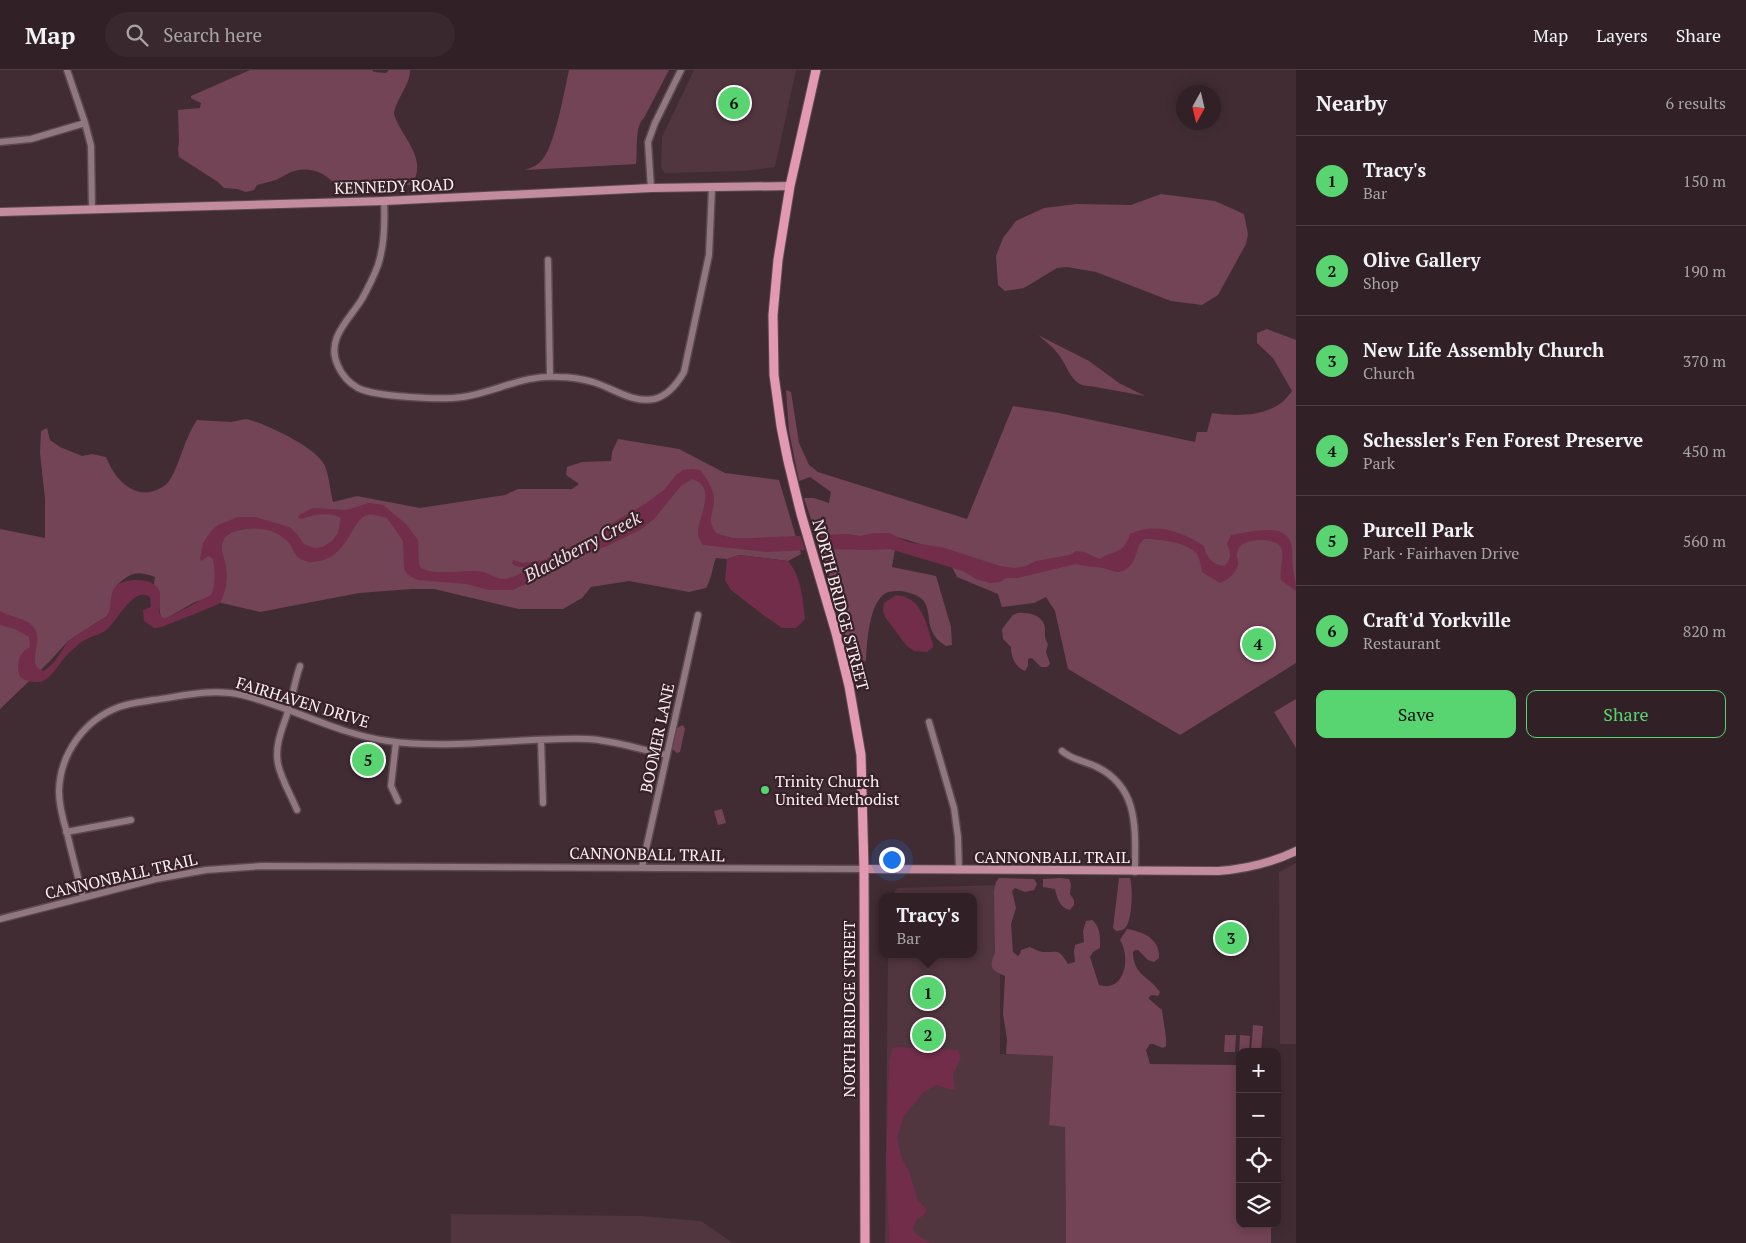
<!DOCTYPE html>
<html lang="en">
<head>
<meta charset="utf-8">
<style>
	body { margin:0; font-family:"PT Serif",serif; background:#39292e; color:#f1f3f6 }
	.controls { position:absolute; right:15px; bottom:15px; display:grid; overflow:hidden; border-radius:10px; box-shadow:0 2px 12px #0003 }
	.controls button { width:45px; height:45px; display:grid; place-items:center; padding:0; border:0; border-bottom:1px solid #4c3e43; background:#312126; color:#f1f3f6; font:25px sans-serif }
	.compass { position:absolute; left:1176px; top:15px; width:45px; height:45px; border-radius:50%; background:#312126; box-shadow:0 2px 12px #0003; rotate:188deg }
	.you { position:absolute; left:891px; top:789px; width:18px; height:18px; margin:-12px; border:4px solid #fff; border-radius:50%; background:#1a73e8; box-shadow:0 0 0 8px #1a73e833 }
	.badge { display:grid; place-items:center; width:32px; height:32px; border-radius:50%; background:#58d570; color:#111; font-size:16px; font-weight:700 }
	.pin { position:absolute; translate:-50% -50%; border:2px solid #fff; box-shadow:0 1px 5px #0006 }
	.popup { position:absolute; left:879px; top:823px; width:98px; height:65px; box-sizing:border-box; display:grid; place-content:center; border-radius:10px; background:#312126; filter:drop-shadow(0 1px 4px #0005); font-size:16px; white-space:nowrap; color:#a8a3a7 }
	.popup b { font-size:19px; color:#f1f3f6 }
	.popup::after { content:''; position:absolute; left:50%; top:100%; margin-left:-10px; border:10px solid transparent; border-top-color:#312126 }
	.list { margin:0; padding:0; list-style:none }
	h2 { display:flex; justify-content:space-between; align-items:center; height:65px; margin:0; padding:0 20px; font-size:21px }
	h2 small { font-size:16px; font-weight:400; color:#a8a3a7 }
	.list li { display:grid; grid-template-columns:32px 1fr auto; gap:15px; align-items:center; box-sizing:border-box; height:90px; padding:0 20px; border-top:1px solid #4c3e43 }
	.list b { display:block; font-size:19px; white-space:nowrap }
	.list p { margin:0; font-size:16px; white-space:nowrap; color:#a8a3a7 }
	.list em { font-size:16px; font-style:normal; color:#a8a3a7 }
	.actions { display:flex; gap:10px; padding:15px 20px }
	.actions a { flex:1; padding:11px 0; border:1px solid #58d570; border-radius:10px; text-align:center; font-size:18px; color:#58d570 }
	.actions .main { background:#58d570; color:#111 }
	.icon { flex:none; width:28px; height:28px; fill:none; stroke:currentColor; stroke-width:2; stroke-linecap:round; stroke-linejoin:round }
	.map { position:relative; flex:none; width:1296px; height:1173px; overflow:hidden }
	header { display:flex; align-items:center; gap:30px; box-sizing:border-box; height:70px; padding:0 25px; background:#312126; border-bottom:1px solid #4c3e43 }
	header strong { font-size:24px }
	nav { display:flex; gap:28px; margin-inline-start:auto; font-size:18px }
	.search { width:350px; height:45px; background:#39292e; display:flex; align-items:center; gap:12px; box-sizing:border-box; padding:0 18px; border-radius:28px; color:#a8a3a7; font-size:19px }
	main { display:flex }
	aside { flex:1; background:#312126 }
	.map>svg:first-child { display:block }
	.built { fill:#51353f }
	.green { fill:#734455 }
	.water { fill:#712d49 }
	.pier { fill:#412c33 }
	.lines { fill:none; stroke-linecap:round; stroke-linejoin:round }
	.minor-casing { stroke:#5b494f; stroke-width:9 }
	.major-casing { stroke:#5b494f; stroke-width:10 }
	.highway-casing { stroke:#5b494f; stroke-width:11 }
	.minor { stroke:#91777f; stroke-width:6 }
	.major { stroke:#c28b9e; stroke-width:8 }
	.highway { stroke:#e399b2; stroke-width:9 }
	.poi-dot { fill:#58d570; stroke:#372229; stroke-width:2 }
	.labels { text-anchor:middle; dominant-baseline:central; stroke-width:4.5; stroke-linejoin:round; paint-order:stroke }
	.street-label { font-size:16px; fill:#fef0f4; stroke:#372229 }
	.poi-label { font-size:16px; fill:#fef0f4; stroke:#372229; text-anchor:start }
	.water-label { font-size:18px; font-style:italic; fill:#f2dce3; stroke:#372229 }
</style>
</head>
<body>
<header>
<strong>Map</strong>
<div class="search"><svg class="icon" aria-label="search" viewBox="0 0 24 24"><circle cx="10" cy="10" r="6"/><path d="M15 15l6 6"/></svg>Search here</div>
<nav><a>Map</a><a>Layers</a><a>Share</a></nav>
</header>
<main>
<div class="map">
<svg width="1296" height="1173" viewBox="0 0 1296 1173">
	<rect width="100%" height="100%" fill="#412c33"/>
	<path class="built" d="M694 0H796L775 97 744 101 665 103 661 98 662 67Z
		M1296 793V974H1280L1279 802Z
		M1000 815V984L1053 986 1049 1055 1065 1056 1066 1173H885L888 884H973V827H892L897 818Z
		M451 1144 641 1146 701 1151 733 1173H451Z"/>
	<path class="green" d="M250 0H372L374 2 386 3 389 0H410C410 16 396 28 394 44 400 66 430 89 411 115H407L342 117 336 116C327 103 310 96 294 101 288 103 282 107 276 110 270 112 263 113 257 115L254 120 246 122 237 119 224 118 218 112 179 87 178 80 179 71 178 40 200 38 201 33 191 28V26Z
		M569 0H669L644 48C634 56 638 82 636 94L525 100C531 98 537 96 542 90 555 75 564 22 569 0Z
		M1161 124 1215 131 1244 144 1248 164 1246 174 1218 225 1202 235 1171 231 1096 202 1067 197 1057 198 1024 218 1005 221 998 215 996 186 1003 168 1016 151 1044 138 1077 134 1131 135Z
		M1267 259 1296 270V593L1180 665 1068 599 1055 541 1046 527 1034 533 1002 537 998 524 957 507 944 481 897 467 892 497 936 506 951 557 952 575 946 576C938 571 932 565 930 555 928 547 929 537 923 530 918 525 908 522 901 521 897 521 890 521 886 523 869 532 867 572 866 590L861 595 853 594 824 488 804 428H814L829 433 831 422 810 407 799 411 789 361 786 320 791 322 799 373 809 395 818 402 967 449 1013 336 1059 343 1195 372 1197 362H1207L1212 343C1233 346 1259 347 1278 335 1284 332 1288 326 1292 321L1273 288 1257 273V263Z
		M1038 265 1089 291 1119 313 1145 326 1090 316C1072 317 1068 297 1059 285 1053 277 1045 271 1038 265Z
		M246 349C265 353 315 377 324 394 329 404 330 420 333 432L357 426 420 438 505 425 518 419H572L579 414 566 405 567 397 582 392 611 391 612 382 618 369 679 379 725 403 779 410 801 484 788 491 739 485 727 489 716 488C712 498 712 508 706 518L689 522 629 511 591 517 582 528 563 539H519L434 519H412L359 523 260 542 205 529 195 532 165 549 161 547C157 536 163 524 154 515L155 507C136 500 130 503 116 516L110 542 107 546 68 571 49 592 0 639V459L45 468V429L40 383 41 361 47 358 50 370 60 377 82 386 92 384 106 387C112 402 121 415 136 421 147 425 163 420 170 410 181 391 184 369 197 350L231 352Z
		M1018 543C1027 542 1044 545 1045 558 1045 565 1044 567 1048 574L1046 582 1050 594 1047 597H1041L1032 588 1028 589V596L1025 601C1015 597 1011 587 1011 577L1003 569 1002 559 1013 545Z
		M1296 629V678L1274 642Z
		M683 655 685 659 680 682 677 683 672 679 677 658Z
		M369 681H374L377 685V694L362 701 356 692Z
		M722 739 726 753 718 755 714 741Z
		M999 808 1034 809 1037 814 1034 820 1025 822 1015 818 1012 821 1016 838 1011 854 1013 882 1018 886 1020 884 1021 880 1030 877C1034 879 1038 881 1042 882 1058 883 1058 877 1068 894L1075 892 1074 881 1075 875 1084 872 1083 861 1086 851 1092 850C1101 857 1100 868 1100 878L1093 882 1090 887 1099 915C1125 923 1131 887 1120 870L1127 859C1144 862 1160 869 1159 888L1154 892 1148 890 1138 880H1135L1133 882C1133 905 1149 906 1160 922L1158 926 1152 925 1149 927V929L1162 940C1163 951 1167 966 1166 976L1163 978 1153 974H1150L1146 980 1150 994 1240 995V1154H1271V1173H1066L1065 1057 1049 1055 1053 986 1006 984 1007 969 1003 944 1005 906C992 900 988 898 995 883L994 821 996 812Z
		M1060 808 1069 809 1071 814 1070 824 1074 830V835L1070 840C1060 838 1057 828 1055 819L1043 817V809Z
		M1119 808H1130C1133 817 1132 843 1128 853 1126 859 1122 861 1116 861L1113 858Z
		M1253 955 1263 956 1261 982H1251Z
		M1225 965H1236L1235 982H1224Z
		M1240 965 1250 966 1249 982 1239 983Z"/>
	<path class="water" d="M692 399 700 400C706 408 714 419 714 429 714 443 706 449 716 463L732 468H753L847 464 860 466 874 463H889L908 472 945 478 1000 496 1015 498 1026 496 1036 491 1070 485 1076 481 1084 482 1100 489C1114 479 1123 486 1130 464 1155 452 1181 461 1204 476 1206 487 1213 495 1224 496 1232 490 1231 483 1227 474L1231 465C1247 463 1282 452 1290 471 1294 479 1291 489 1293 498 1294 507 1296 511 1296 521L1281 510C1278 491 1294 472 1263 470 1251 470 1236 472 1237 487 1238 491 1239 493 1237 498 1233 506 1227 510 1220 513L1202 502C1201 497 1200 490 1198 486 1191 472 1158 469 1144 469 1136 477 1138 484 1132 493 1130 496 1126 500 1123 501 1116 504 1110 499 1103 498 1094 496 1085 497 1076 494L1017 508H1006L1000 512 990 513 976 509 963 501 890 479 868 480 827 479 767 482 703 475C701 471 698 468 698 463 698 447 718 416 692 409L681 416 654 449 640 460 607 476 581 486 559 499 513 520H489L466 514 418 510 408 505 404 499 403 471 387 448C382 447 374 444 368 445 351 449 350 484 320 491 316 491 312 493 309 492 292 488 296 480 288 472 277 460 261 457 246 459 239 460 229 462 225 468 218 477 225 488 226 497 228 508 226 525 219 534L162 557 154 558 144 551 143 540 151 537 150 527C133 515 116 554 105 561 99 565 92 566 87 569 81 571 76 577 71 581 54 596 49 624 20 607 16 595 18 583 30 577L29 567 15 559 0 555V541C11 548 27 547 35 559 43 573 25 597 44 601L55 591 68 571 107 546C113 538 108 524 116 516 125 508 153 507 159 520 163 530 153 543 165 549L211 525C216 515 215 500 213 489L209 486 201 491 200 489 203 473 212 460 218 455 238 447H255L289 457 296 463 304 474 315 478 323 477 333 470 338 463 341 448C329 441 314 444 302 449L298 448 299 445 313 438 346 440 369 433 383 435 406 454 418 470 419 494 421 498C437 507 465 498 483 502 491 504 496 509 505 509 512 508 520 503 527 501L528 498 515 496 512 493 513 490 523 493 544 490 588 468 601 464 609 455 645 434 664 420 676 405 683 400Z
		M739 485 788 491C801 506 803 529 805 549L796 558H782L763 545 731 520 725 510 727 489Z
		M896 525C922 527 926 553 933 574V577L927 582 914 581 906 575 885 547 883 540 884 533Z
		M896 977 958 980 961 988 953 1005 955 1019H949L936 1015 923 1023 904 1046 897 1068 902 1089 909 1101 918 1130 926 1139V1142L923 1146 917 1149 913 1159 916 1164 930 1173H889V1171L886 1092 889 991 892 978Z"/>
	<path class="pier" d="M816 464 821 481 806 482 800 465Z"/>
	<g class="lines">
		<g class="minor-casing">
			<path id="minor" d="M67 0 85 53 91 76 92 138
				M0 72 31 69 85 53
				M651 118 648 72 655 53 681 0
				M384 131C385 152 385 174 378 195 374 206 368 218 362 229 349 250 325 269 338 296 342 305 349 313 358 318 376 327 442 330 463 327 496 322 525 304 559 307 570 307 582 309 593 312 613 318 631 333 654 329 668 326 677 314 684 302L709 185 712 117
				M548 190 550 307
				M929 652 954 738 958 767 959 800
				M541 670 543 733
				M396 672 391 716 398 731
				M1062 681C1072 690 1085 691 1097 697 1140 718 1135 761 1135 802
				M297 740C291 725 281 709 278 694 274 673 284 656 289 638 293 624 295 610 300 596
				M66 762 131 750
				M642 797 698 545
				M83 828C78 806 72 785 67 763 63 750 59 735 59 721 60 684 84 650 119 637 130 633 142 632 153 630 183 626 213 618 242 625 292 637 337 664 388 671 453 680 521 667 587 669 614 670 641 680 667 685
				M0 849 156 809 206 800 262 796 864 799"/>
		</g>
		<g class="major-casing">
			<path id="major" d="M0 142 384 131 651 118 790 116
				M864 799 1218 801C1246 799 1271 793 1296 781"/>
		</g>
		<g class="highway-casing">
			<path id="highway" d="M816 0 790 116 778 190 773 245 774 305 781 356 788 391 801 444 836 563 849 616 861 685 864 799 865 1173"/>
		</g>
		<use href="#minor" class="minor"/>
		<use href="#major" class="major"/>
		<use href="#highway" class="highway"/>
	</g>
	<circle class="poi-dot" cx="765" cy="720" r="5"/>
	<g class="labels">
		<g class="street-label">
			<text transform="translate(394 116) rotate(-2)">KENNEDY ROAD</text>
			<text transform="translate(841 535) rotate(75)">NORTH BRIDGE STREET</text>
			<text transform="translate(303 632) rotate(17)">FAIRHAVEN DRIVE</text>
			<text transform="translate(657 668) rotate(-78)">BOOMER LANE</text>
			<text transform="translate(647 784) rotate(1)">CANNONBALL TRAIL</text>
			<text x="1052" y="787">CANNONBALL TRAIL</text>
			<text transform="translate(121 806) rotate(-13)">CANNONBALL TRAIL</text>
			<text transform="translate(849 939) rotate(-90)">NORTH BRIDGE STREET</text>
		</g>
		<g class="poi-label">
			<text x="775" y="711">Trinity Church<tspan x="775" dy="18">United Methodist</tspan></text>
		</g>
		<g class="water-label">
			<text transform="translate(582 476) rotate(-28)">Blackberry Creek</text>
		</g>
	</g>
</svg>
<div class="controls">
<button>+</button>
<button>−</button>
<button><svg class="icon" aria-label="locate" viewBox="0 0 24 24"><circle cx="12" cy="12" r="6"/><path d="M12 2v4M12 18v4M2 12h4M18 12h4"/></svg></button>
<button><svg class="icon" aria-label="layers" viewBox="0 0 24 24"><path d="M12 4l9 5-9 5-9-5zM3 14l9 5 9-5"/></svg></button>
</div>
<svg class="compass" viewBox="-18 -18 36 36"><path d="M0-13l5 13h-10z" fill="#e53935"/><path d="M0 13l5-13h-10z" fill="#a8a3a7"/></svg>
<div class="you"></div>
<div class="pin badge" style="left:928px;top:923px">1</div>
<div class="popup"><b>Tracy's</b>Bar</div>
<div class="pin badge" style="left:928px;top:965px">2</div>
<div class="pin badge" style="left:1231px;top:868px">3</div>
<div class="pin badge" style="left:1258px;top:574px">4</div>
<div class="pin badge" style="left:368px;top:690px">5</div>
<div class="pin badge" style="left:734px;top:33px">6</div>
</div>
<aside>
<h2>Nearby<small>6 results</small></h2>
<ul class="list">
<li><span class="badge">1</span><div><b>Tracy's</b><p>Bar</p></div><em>150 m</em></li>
<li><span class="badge">2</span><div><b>Olive Gallery</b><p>Shop</p></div><em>190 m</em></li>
<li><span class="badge">3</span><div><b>New Life Assembly Church</b><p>Church</p></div><em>370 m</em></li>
<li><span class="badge">4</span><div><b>Schessler's Fen Forest Preserve</b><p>Park</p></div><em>450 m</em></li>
<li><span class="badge">5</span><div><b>Purcell Park</b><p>Park · Fairhaven Drive</p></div><em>560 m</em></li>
<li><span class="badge">6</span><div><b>Craft'd Yorkville</b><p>Restaurant</p></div><em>820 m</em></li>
</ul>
<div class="actions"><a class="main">Save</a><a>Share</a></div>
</aside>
</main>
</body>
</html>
